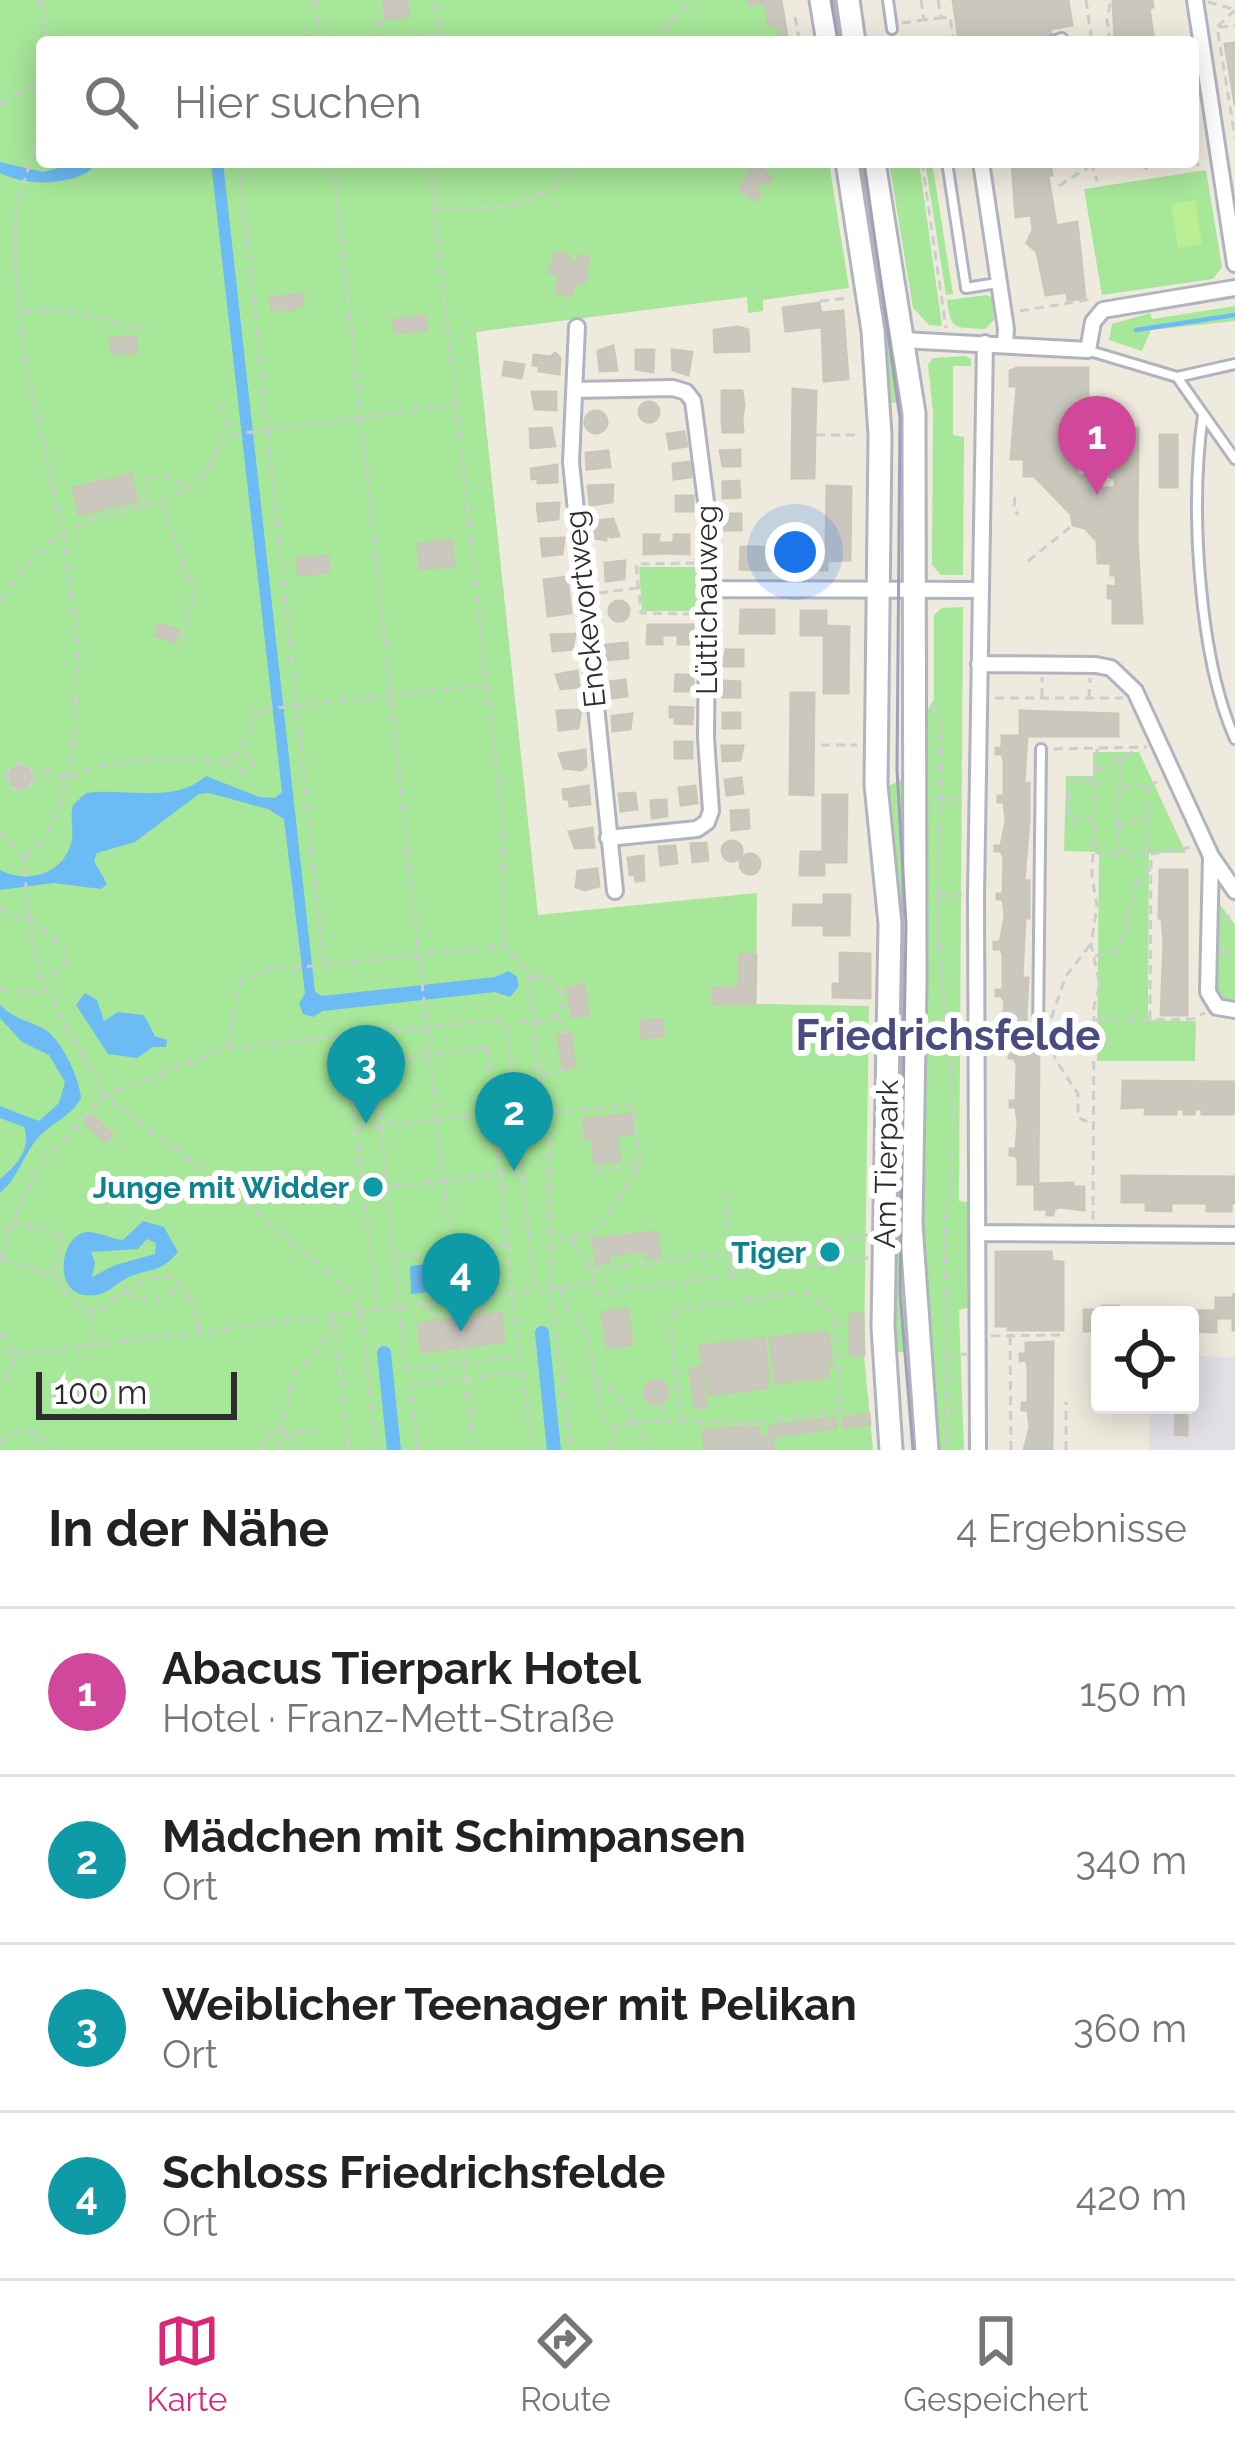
<!DOCTYPE html>
<html lang="de">
<head>
<meta charset="utf-8">
<style>
	body { margin:0; font-family:Raleway,sans-serif; background:#f6f6f6; color:#222 }
	.controls { position:absolute; right:36px; bottom:36px; display:grid; overflow:hidden; border-radius:12px; box-shadow:0 6px 30px #0003 }
	.controls button { width:108px; height:108px; display:grid; place-items:center; padding:0; border:0; border-bottom:3px solid #e0e0e0; background:#fff; color:#222; font:60px sans-serif }
	.scale { position:absolute; left:36px; bottom:30px; width:201px; box-sizing:border-box; padding-left:12px; border:6px solid #2d2d2d; border-top:0; font-size:33px; line-height:42px; white-space:nowrap; color:#2d2d2d; -webkit-text-stroke:9px #fff; paint-order:stroke }
	.you { position:absolute; left:795px; top:552px; width:42px; height:42px; margin:-30px; border:9px solid #fff; border-radius:50%; background:#1a73e8; box-shadow:0 0 0 18px #1a73e833 }
	.badge { display:grid; place-items:center; width:78px; height:78px; border-radius:50%; background:#db2777; color:#fff; font-size:39px; font-weight:700 }
	.pin { position:absolute; translate:-50% -99px; filter:drop-shadow(0 3px 6px #0008) }
	.pin::after { content:''; position:absolute; top:63px; width:42px; height:36px; background:inherit; clip-path:polygon(0 0,100% 0,50% 100%) }
	.list { margin:0; padding:0; list-style:none }
	h2 { display:flex; justify-content:space-between; align-items:center; height:156px; margin:0; padding:0 48px; font-size:51px }
	h2 small { font-size:39px; font-weight:400; color:#767676 }
	.list li { display:grid; grid-template-columns:78px 1fr auto; gap:36px; align-items:center; box-sizing:border-box; height:168px; padding:0 48px; border-top:3px solid #e0e0e0 }
	.list b { display:block; font-size:45px; white-space:nowrap }
	.list p { margin:0; font-size:39px; white-space:nowrap; color:#767676 }
	.list em { font-size:39px; font-style:normal; color:#767676 }
	.icon { flex:none; width:66px; height:66px; fill:none; stroke:currentColor; stroke-width:2; stroke-linecap:round; stroke-linejoin:round }
	.map { position:relative; flex:none; width:1235px; height:1450px; overflow:hidden }
	.search { position:absolute; background:#fff; box-shadow:0 6px 30px #0003; left:36px; right:36px; top:36px; height:132px; display:flex; align-items:center; gap:30px; box-sizing:border-box; padding:0 42px; border-radius:12px; color:#767676; font-size:45px }
	.sheet { height:828px; background:#fff }
	nav { display:flex; justify-content:space-around; align-items:center; box-sizing:border-box; height:168px; border-top:3px solid #e0e0e0; background:#fff; font-size:33px; color:#767676 }
	nav a { display:grid; justify-items:center; gap:6px }
	nav .on { color:#db2777 }
	.map>svg:first-child { display:block }
	.industrial { fill:#e3dfe7 }
	.green { fill:#a7e799 }
	.pitch { fill:#baef94 }
	.water { fill:#6dbbf5; fill-rule:evenodd }
	.lines { fill:none; stroke-linecap:round; stroke-linejoin:round }
	.stream { stroke:#6dbbf5; stroke-width:4.5 }
	.canal { stroke:#6dbbf5; stroke-width:14 }
	.building { fill:#cac7be; stroke:#cac7b8; stroke-width:3 }
	.service-casing { stroke:#b2b3c1; stroke-width:14 }
	.minor-casing { stroke:#b2b3c1; stroke-width:20 }
	.secondary-casing { stroke:#b2b3c1; stroke-width:27 }
	.path { stroke:#cdcdcd; stroke-width:3; stroke-dasharray:9 6; stroke-linecap:butt }
	.service { stroke:#fff; stroke-width:8 }
	.minor { stroke:#fff; stroke-width:14 }
	.secondary { stroke:#fff; stroke-width:21 }
	.tram { stroke:#a1a0b8; stroke-width:3 }
	.culture-dot { fill:#0f9aa8; stroke:#fff; stroke-width:4.5 }
	.labels { text-anchor:middle; dominant-baseline:central; stroke-width:12; stroke-linejoin:round; paint-order:stroke }
	.street-label { font-size:30px; fill:#2d2d2d; stroke:#fff }
	.culture-label { font-size:30px; font-weight:bold; fill:#0d838f; stroke:#fff; text-anchor:end }
	.district-label { font-size:42px; font-weight:bold; fill:#4a4b80; stroke:#fff }
</style>
</head>
<body>
<div class="map">
<svg width="1235" height="1450" viewBox="0 0 1235 1450">
	<rect width="100%" height="100%" fill="#efeade"/>
	<path class="industrial" d="M1190 1356 1235 1357V1450H1149V1405H1190Z"/>
	<path class="green" d="M0 0H782L789 42H42V162H829L849 288 763 300V311L748 313 747 297 476 332 538 915 757 893 756 1004 869 1006 864 1355 873 1450H0Z
		M854 162H868L908 401 884 404Z
		M889 162H919L942 326 929 325 913 308Z
		M925 162H932L953 294 946 295Z
		M1206 170 1222 267 1213 279 1102 295 1084 189Z
		M987 295 992 298 994 320 985 329C955 327 951 332 947 300Z
		M1235 306V321L1151 330 1142 351 1109 340 1112 324 1150 313 1152 319Z
		M965 356 971 359V366H953V435L964 437 963 575H941L932 565 933 412 928 365 933 358Z
		M639 567H700V611H642Z
		M963 607 959 1201 972 1203 971 1307 959 1310 964 1450H933L921 1276 925 714 934 699V615L942 608Z
		M1093 752H1139L1186 853H1149L1148 1020 1196 1021 1195 1061H1097L1099 852 1064 851 1066 776H1093Z
		M907 776 913 1351 890 1353 882 790Z
		M1214 896 1235 925V1005L1222 1002 1215 993Z"/>
	<path class="pitch" d="M1195 200 1202 244 1178 248 1171 204Z"/>
	<path class="water" d="M0 162 43 172 81 162H140C127 171 118 162 103 164 91 166 96 167 86 173 61 186 25 185 0 173Z
		M211 162H223L315 992 322 996 495 977 509 971 517 977 519 986 510 997 495 992 323 1011 313 1017 303 1014 299 1004 305 993 284 819 268 809 209 793 199 794 135 842 97 853 94 861 107 884 101 889 54 883 0 890V870C26 884 63 875 71 843 75 830 69 819 73 805L86 793C125 787 173 805 206 776L259 797 275 798 282 792Z
		M85 993 97 1000 104 1021 118 1012 144 1015 155 1036 167 1040 166 1047H153L137 1058 108 1054 76 1005Z
		M0 1005C14 1019 27 1020 44 1029 61 1038 80 1079 81 1098 71 1117 52 1122 38 1138 23 1155 19 1177 0 1193V1179C16 1166 32 1148 24 1127L0 1118V1106L39 1121 59 1103 65 1082 49 1055 22 1042 0 1018Z
		M143 1221 164 1227 178 1252C159 1274 153 1267 129 1277 117 1282 110 1293 96 1295 50 1302 59 1235 86 1232 97 1231 112 1239 123 1240ZM147 1239 156 1243 155 1254 115 1265 92 1277 95 1263 91 1252 138 1249Z
		M495 1256 499 1285 411 1294 410 1266Z"/>
	<g class="lines">
		<path class="stream" d="M1136 330 1235 315"/>
		<path class="canal" d="M542 1333 554 1450
			M384 1353 394 1450"/>
	</g>
	<path class="building" d="M383 0H407L409 16 386 19Z
		M748 0H775L779 24 769 26 765 3 749 5Z
		M775 0H781L788 42H782Z
		M953 0H1068L1072 25 1050 29 1052 42H959Z
		M1113 0H1152L1153 7 1149 8 1154 42H1115Z
		M1235 43V105L1225 44Z
		M1012 162H1050L1052 175 1048 176 1055 218 1038 221 1037 214 1016 217Z
		M755 165 772 177 767 185 761 181 755 190 761 194 756 201 739 189Z
		M1037 214 1038 221 1055 218 1056 226 1077 222 1085 298 1068 300 1067 292 1046 295 1037 252 1027 243 1033 230 1031 215Z
		M555 252 571 256 569 261 577 263 579 255 589 258 584 283 574 284 571 296 555 292 560 276 549 273Z
		M302 294 303 305 294 306V310L272 309 270 298Z
		M819 303 821 313 843 311 848 379 824 381 822 327 786 331 783 308Z
		M425 316 427 330 395 333 393 320Z
		M738 327 748 330 749 351 715 352 714 330Z
		M136 337 137 353H111L110 338Z
		M613 346 617 370 600 371 598 351Z
		M636 350H654L653 372 636 369Z
		M672 350 692 352 688 375 673 370Z
		M555 353 560 358 559 374 539 371V366L533 365 534 355 551 357Z
		M505 362 524 365 521 378 503 375Z
		M1017 368H1088V421H1076V459L1078 476H1099V488H1115V478L1110 477 1112 428H1138L1137 539 1142 623H1113V598H1108V586L1116 587V575H1111V561L1102 556 1103 539 1038 476H1024V459H1011L1017 386H1010V371Z
		M793 389 816 391 814 478H792Z
		M722 391H742L744 405H722Z
		M532 392H556V410L535 409Z
		M639 412a10 10 0 1 1 20 0a10 10 0 1 1-20 0Z
		M722 405H744L742 418H722Z
		M585 422a11 11 0 1 1 22 0a11 11 0 1 1-22 0Z
		M722 418H742L743 432H723Z
		M551 428 555 446 531 448 530 429Z
		M684 432 687 446 670 449 667 434Z
		M1160 435H1177V487H1160Z
		M740 450V466H723L720 451Z
		M608 451 610 467 587 469 586 453Z
		M690 462 691 477 674 479 673 464Z
		M557 465V482L538 483V478L532 479 531 469Z
		M131 474 137 501 79 515 73 488Z
		M1034 476 1103 539 1102 556 1111 563H1098L1097 541 1085 528 1073 525 1071 514Z
		M739 481 740 497 723 498V482Z
		M613 485 612 502 590 505 588 486Z
		M827 486 851 487 850 560 827 561V570H802V548H826Z
		M676 496H693V511H676Z
		M559 503 558 519 539 521 537 504Z
		M724 514H741V530H724Z
		M613 519 619 536 610 537 607 528 606 540 594 538 592 521Z
		M644 535H659L658 543H666V553L644 554Z
		M674 535H689V554L666 553V543H674Z
		M564 538 562 554 543 556 541 539Z
		M452 540 454 566 420 569 418 544Z
		M741 547H757V570L740 569Z
		M757 547 775 548V570H757Z
		M328 556 329 572 299 575 297 559Z
		M625 561 624 579 606 581 605 563Z
		M567 577 571 613 548 616 544 580Z
		M609 611a10 10 0 1 1 20 0a10 10 0 1 1-20 0Z
		M741 610H757L756 633H740Z
		M757 610H774V633H756Z
		M801 611H826V626L849 627 848 693H824V635H801Z
		M159 624 179 630 175 642 155 636Z
		M648 625H669V635H662V644H647Z
		M669 625H693V644H678V635H669Z
		M575 634 572 649 553 651 551 635Z
		M627 643 628 658 606 660 605 645Z
		M726 650H743V666H723Z
		M577 671 579 687 561 689 556 675Z
		M676 675H693V691H675Z
		M625 680 627 696 610 698 608 682Z
		M723 681 740 682V697H723Z
		M791 693H814L813 795 790 794Z
		M670 707 693 708 692 724 675 723V717H670Z
		M581 710 578 728 559 730 557 711Z
		M1020 711 1118 714V736H1020Z
		M723 713H740V728H723Z
		M632 714 630 729 613 731 612 716Z
		M1002 736H1027L1024 784 1029 783V821L1024 881H1029V918H1025L1022 978H1028L1025 1040H1017V1027H1002L1005 1003 1002 996H996V990H1003V955L1001 949H994V942H1000L1005 917 1003 899H997V894H1003L1004 858 1001 851H995V846H1001L1006 821 1004 802H998V796H1004V761L1002 754H996V748H1002Z
		M675 742H692V758H675Z
		M722 746H743L740 760 723 761Z
		M585 750 586 766 581 770 564 768 559 754Z
		M10 777a10 10 0 1 1 20 0a10 10 0 1 1-20 0Z
		M741 778 743 793 727 795 725 780Z
		M588 786 590 804 570 806 569 799H564L563 790Z
		M695 786 697 803 681 805 679 788Z
		M635 793 637 809 621 811 619 794Z
		M823 795H847L846 862H824V875H800L801 852H823Z
		M666 800 667 816 652 818 651 801Z
		M748 810 749 828 732 830 731 811Z
		M592 828 594 847 575 848 569 832Z
		M722 851a10 10 0 1 1 20 0a10 10 0 1 1-20 0Z
		M706 843 708 860 693 862 691 844Z
		M675 846 677 863 661 865 659 847Z
		M740 864a10 10 0 1 1 20 0a10 10 0 1 1-20 0Z
		M643 856 644 880 636 881 635 874 630 875 628 858Z
		M597 869 599 886 585 890 576 887 578 871Z
		M1160 870H1187V1015H1161L1164 943 1162 919 1159 918Z
		M824 895H850L849 935H824V925H793L794 905H824Z
		M840 953 870 954V998L833 997V984H840Z
		M739 954 756 955 755 1004H713V988H739Z
		M584 985 588 1015 572 1017 567 988Z
		M662 1019 664 1036 642 1038 640 1021Z
		M571 1034 575 1067 563 1069 558 1035Z
		M1015 1040H1039L1038 1184H1018V1161L1016 1156 1010 1155V1149H1016L1018 1124 1016 1107H1010V1101H1016L1017 1065 1014 1058H1009V1052H1015Z
		M1123 1081 1235 1082V1108L1233 1114H1202V1109H1195L1194 1114H1184V1109H1176V1114H1145L1146 1107 1122 1108Z
		M631 1114 633 1134 586 1139 583 1119Z
		M92 1115 113 1135 106 1142 85 1123Z
		M616 1136 620 1161 595 1164 592 1138Z
		M1122 1176 1235 1177V1203H1231V1211H1207V1203H1171V1211L1146 1210V1202H1122Z
		M1073 1183V1187H1084V1210L1060 1207 1054 1209 1053 1215H1047V1209H1035V1184Z
		M657 1232 660 1256 647 1258 646 1251 608 1256 609 1262 596 1264 593 1239Z
		M996 1252H1051L1052 1261 1063 1262V1330H1008V1326H996Z
		M1234 1293 1235 1330H1233V1318H1216V1298H1234Z
		M1102 1306H1119V1310L1216 1311V1332L1190 1331V1315H1100V1331H1084V1310H1103Z
		M628 1309 632 1344 607 1348 602 1312Z
		M501 1313 504 1342 422 1352 418 1323Z
		M850 1314H863L864 1355H850Z
		M828 1332 832 1365 827 1366 828 1377 775 1383 770 1338Z
		M764 1338 769 1379 708 1387 699 1346Z
		M1053 1342 1052 1450H1024L1030 1428 1028 1410H1022V1403H1028V1367L1026 1360 1020 1361V1354H1026V1343Z
		M701 1367 706 1407 695 1408 690 1369Z
		M767 1379V1388L709 1395 708 1387Z
		M644 1392a12 12 0 1 1 24 0a12 12 0 1 1-24 0Z
		M1176 1405H1187V1435L1175 1434Z
		M869 1414 870 1424 844 1427 843 1418Z
		M835 1418 836 1428 770 1437 769 1426Z
		M759 1427 761 1438 772 1436 774 1450H705L702 1431Z"/>
	<g class="lines">
		<g class="service-casing">
			<path id="service" d="M888 0 892 29
				M1052 41 1062 38 1063 42
				M947 162 966 288 997 283
				M1090 351 1177 377 1235 459
				M1177 377 1235 364
				M1203 415C1190 505 1198 656 1235 739
				M1038 1033 1041 749"/>
		</g>
		<g class="minor-casing">
			<path id="minor" d="M1195 0 1235 264
				M981 162 1006 329 1005 344
				M577 327 571 462 615 891
				M902 340 1088 350 1093 322 1103 310 1235 288
				M574 390 673 388 686 392 693 401 708 517 706 738 711 811 707 822 697 829 608 838
				M707 589 980 590
				M979 664 1096 665 1111 668 1135 691 1211 856 1235 891
				M1211 856 1208 992 1217 1007 1235 1010
				M978 1233 1235 1235
				M978 1450 976 896 985 343"/>
		</g>
		<g class="secondary-casing">
			<path id="secondary" d="M821 0 828 42
				M848 0 854 42
				M847 162 873 331 880 435 876 785 890 924 883 1327 891 1450
				M874 162 914 413 915 983 911 1224 927 1450"/>
		</g>
		<path class="path" d="M41 0 48 42
			M315 0 320 42
			M921 0 924 20 939 18
			M938 0 941 18 950 17 954 42
			M1086 0 1092 42
			M1208 2 1233 9
			M1235 10 1217 27 1235 137
			M795 17 799 38 807 37
			M379 19 382 39
			M902 23 922 20
			M1219 27 1235 26
			M373 42 439 35 435 0
			M652 42 692 0
			M1110 42 1107 20 1111 0
			M0 104 42 81
			M239 162 324 965
			M333 162 451 1250
			M429 162 503 828 505 946 529 975 542 1111 549 1132 550 1288 571 1450
			M922 162 946 328
			M1091 162 1097 181
			M1130 162 1148 169
			M1191 162 1199 165
			M1059 186 1096 162
			M435 208C471 210 517 210 549 190 559 184 567 171 575 162
			M820 301 850 298
			M23 311 65 309 144 330
			M1020 311 1093 299
			M219 405 230 430
			M816 435H860
			M1015 497 1014 508 1018 515
			M162 503 194 594 180 648
			M142 507 145 481C162 471 172 477 187 487
			M1028 561 1073 525
			M599 593 637 588
			M0 601C14 578 40 548 64 533 119 497 202 518 221 436L453 405
			M692 614 641 613 636 564 694 563
			M1042 697V677
			M995 698H1123
			M1089 698 1090 678
			M932 704 940 724 938 931 953 1105 952 1176 945 1223 948 1450
			M821 745H857
			M1054 749 1147 747
			M1121 758 1117 837 1123 854
			M225 763 247 772 251 769 253 763 244 751
			M7 777a13 13 0 1 1 26 0a13 13 0 1 1-26 0Z
			M1098 770 1138 749
			M32 779H39L48 770 67 780C101 755 182 759 224 762L242 748 256 714 266 709 485 685
			M1122 786H1147L1157 782
			M941 799H961
			M1094 818 1072 821 1069 818 1070 783 1095 778
			M1117 829 1146 816
			M0 832 24 857 28 917 41 978 104 1095 251 1207 351 1292 361 1312 376 1450
			M1095 853 1146 854
			M1147 854V786
			M25 856 44 839 54 821 73 758 78 643 63 534 23 350 15 261 16 209 42 122
			M938 895H962
			M0 908 19 918 28 917 62 945 68 958 58 973 42 978
			M1222 920 1235 914
			M1090 945 1066 976 1046 1033 1054 1042 1055 1059 1078 1094V1117L1093 1125
			M1222 950 1235 960
			M1095 956 1116 951C1132 925 1127 900 1143 872L1151 870
			M0 990 45 993
			M556 1017 566 1025 567 1034
			M1150 1019 1151 854 1193 847
			M1096 1020 1192 1019 1205 1013
			M519 1022 551 1018 559 1013 564 999 552 981 530 975
			M989 1033H1017
			M1048 1033H1092
			M344 1038 378 1308
			M227 1046 240 982 263 971 503 946
			M487 1048 519 1356 406 1370 374 1061Z
			M541 1075 570 1068
			M356 1128 515 1110H585L633 1104 640 1166 599 1228 586 1235 556 1238
			M596 1171 636 1166
			M363 1190 520 1172
			M1093 1220 1094 1006 1100 985 1091 944 1097 906 1092 877 1097 749
			M12 1223 59 1234C62 1247 58 1252 56 1265 53 1288 73 1300 90 1311L107 1308C122 1287 145 1276 170 1277 191 1291 194 1307 199 1330
			M569 1238 592 1270 595 1293 868 1258
			M396 1257 506 1244
			M1 1259 55 1276
			M0 1260 11 1223 39 1168 104 1095 227 1048 506 1019 535 1290
			M594 1270 868 1235
			M731 1274 725 1215 731 1195
			M561 1289 563 1303 583 1323 603 1417 613 1428 636 1421 668 1422
			M124 1294 154 1301 182 1287
			M428 1304 429 1315 488 1308 486 1298
			M90 1311 91 1344
			M334 1321 349 1450
			M0 1334 11 1347 14 1366 0 1388
			M991 1336 1063 1335
			M1010 1336 1011 1450
			M462 1347 474 1450
			M14 1355 593 1283
			M946 1356 967 1354
			M595 1377 626 1404 651 1450
			M659 1405 668 1422 744 1424V1429
			M681 1421 670 1321 678 1309 805 1292 835 1315 840 1411 744 1424
			M290 1434 291 1450
			M281 1436 324 1429
			M0 1442 21 1429 38 1432 43 1444 51 1450
			M259 1450 281 1422
			M277 1450 295 1372 321 1349 333 1317
			M418 1450 410 1385 523 1372 532 1450
			M612 1450 613 1430
			M1066 1450V1402"/>
		<use href="#service" class="service"/>
		<use href="#minor" class="minor"/>
		<use href="#secondary" class="secondary"/>
		<path class="tram" d="M831 0 838 42
			M864 162 900 418 897 770 906 924 900 1293 913 1450"/>
	</g>
	<g class="culture-dot">
		<circle cx="373" cy="1187" r="12"/>
		<circle cx="830" cy="1252" r="12"/>
	</g>
	<g class="labels">
		<g class="street-label">
			<text transform="translate(706 600) rotate(-90)">Lüttichauweg</text>
			<text transform="translate(585 609) rotate(-96)">Enckevortweg</text>
			<text transform="translate(886 1164) rotate(-89)">Am Tierpark</text>
		</g>
		<g class="culture-label">
			<text x="349" y="1187">Junge mit Widder</text>
			<text x="806" y="1252">Tiger</text>
		</g>
		<g class="district-label">
			<text x="948" y="1035">Friedrichsfelde</text>
		</g>
	</g>
</svg>
<div class="controls">
<button><svg class="icon" aria-label="locate" viewBox="0 0 24 24"><circle cx="12" cy="12" r="6"/><path d="M12 2v4M12 18v4M2 12h4M18 12h4"/></svg></button>
</div>
<div class="scale">100 m</div>
<div class="you"></div>
<div class="pin badge" style="left:1097px;top:495px;background:#d1479c">1</div>
<div class="pin badge" style="left:514px;top:1171px;background:#0f9aa8">2</div>
<div class="pin badge" style="left:366px;top:1124px;background:#0f9aa8">3</div>
<div class="pin badge" style="left:461px;top:1332px;background:#0f9aa8">4</div>
<div class="search"><svg class="icon" aria-label="search" viewBox="0 0 24 24"><circle cx="10" cy="10" r="6"/><path d="M15 15l6 6"/></svg>Hier suchen</div>
</div>
<section class="sheet">
<h2>In der Nähe<small>4 Ergebnisse</small></h2>
<ul class="list">
<li><span class="badge" style="background:#d1479c">1</span><div><b>Abacus Tierpark Hotel</b><p>Hotel · Franz-Mett-Straße</p></div><em>150 m</em></li>
<li><span class="badge" style="background:#0f9aa8">2</span><div><b>Mädchen mit Schimpansen</b><p>Ort</p></div><em>340 m</em></li>
<li><span class="badge" style="background:#0f9aa8">3</span><div><b>Weiblicher Teenager mit Pelikan</b><p>Ort</p></div><em>360 m</em></li>
<li><span class="badge" style="background:#0f9aa8">4</span><div><b>Schloss Friedrichsfelde</b><p>Ort</p></div><em>420 m</em></li>
</ul>
</section>
<nav>
<a class="on"><svg class="icon" aria-label="map" viewBox="0 0 24 24"><path d="M3 6l6-2 6 2 6-2v14l-6 2-6-2-6 2zM9 4v14M15 6v14"/></svg>Karte</a>
<a><svg class="icon" aria-label="directions" viewBox="0 0 24 24"><path d="M12 3l9 9-9 9-9-9zM9 14v-3h6M13 9l2 2-2 2"/></svg>Route</a>
<a><svg class="icon" aria-label="saved" viewBox="0 0 24 24"><path d="M7 4h10v16l-5-4-5 4z"/></svg>Gespeichert</a>
</nav>
</body>
</html>
